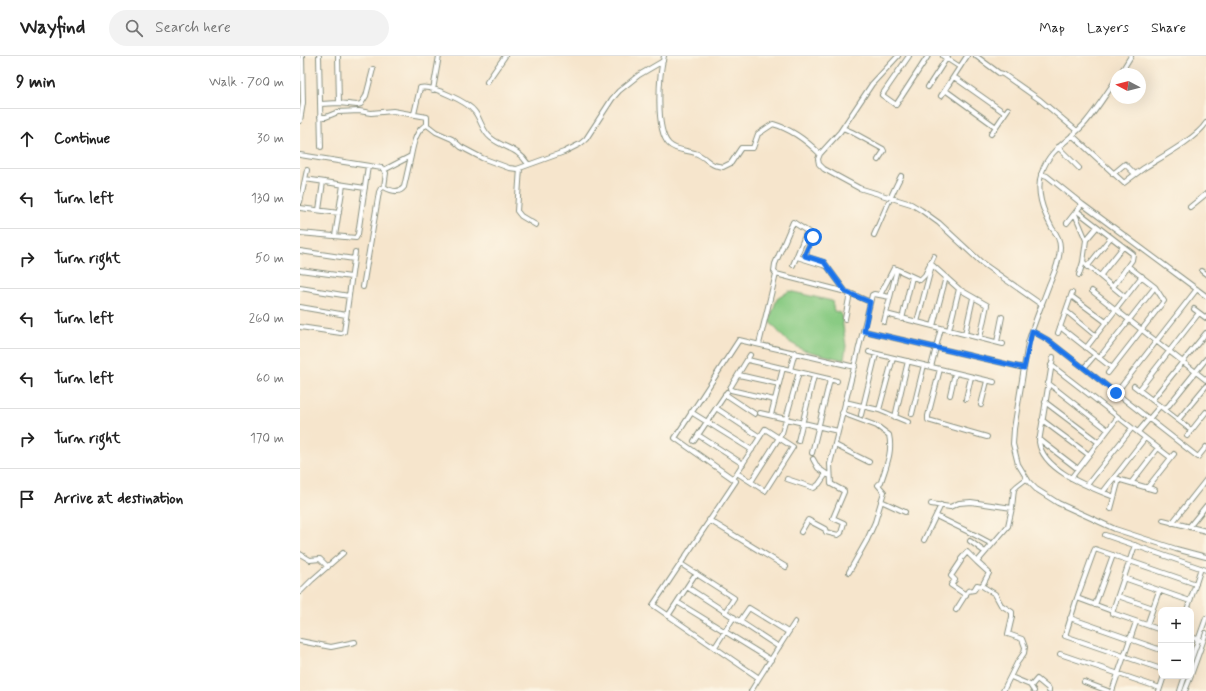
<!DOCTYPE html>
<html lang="en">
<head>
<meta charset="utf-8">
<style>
	body { margin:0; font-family:Mynerve,sans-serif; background:#f2f2f2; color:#222 }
	.controls { position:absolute; right:12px; bottom:12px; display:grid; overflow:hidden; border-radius:8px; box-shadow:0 4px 16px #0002 }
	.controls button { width:36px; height:36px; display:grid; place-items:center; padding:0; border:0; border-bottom:1px solid #e0e0e0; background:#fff; color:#222; font:20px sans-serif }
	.compass { position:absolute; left:810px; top:12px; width:36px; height:36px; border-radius:50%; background:#fff; box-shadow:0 4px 16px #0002; rotate:277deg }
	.stop { position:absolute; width:12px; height:12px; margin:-9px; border:3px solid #1a73e8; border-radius:50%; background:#fff }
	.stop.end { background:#1a73e8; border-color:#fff; box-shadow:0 1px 4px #0008 }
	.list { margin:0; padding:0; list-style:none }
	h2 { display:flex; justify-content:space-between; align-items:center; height:52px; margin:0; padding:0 16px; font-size:17px }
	h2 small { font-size:13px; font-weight:400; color:#767676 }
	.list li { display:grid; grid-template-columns:26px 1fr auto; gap:12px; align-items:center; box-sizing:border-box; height:60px; padding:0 16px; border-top:1px solid #e0e0e0 }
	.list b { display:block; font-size:15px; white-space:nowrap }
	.list em { font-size:13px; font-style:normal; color:#767676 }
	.icon { flex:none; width:22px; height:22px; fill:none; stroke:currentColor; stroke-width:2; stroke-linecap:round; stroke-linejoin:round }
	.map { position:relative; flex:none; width:906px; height:635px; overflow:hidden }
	header { display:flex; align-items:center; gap:24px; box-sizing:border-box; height:56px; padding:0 20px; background:#fff; border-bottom:1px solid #e0e0e0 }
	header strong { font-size:19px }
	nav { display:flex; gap:22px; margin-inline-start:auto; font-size:14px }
	.search { width:280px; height:36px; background:#f2f2f2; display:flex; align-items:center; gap:10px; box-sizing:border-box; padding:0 14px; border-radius:22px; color:#767676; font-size:15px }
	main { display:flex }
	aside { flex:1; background:#fff }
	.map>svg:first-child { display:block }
	.green { fill:#89cb83; stroke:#54845c }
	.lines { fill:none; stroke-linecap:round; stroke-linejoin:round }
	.minor-casing { stroke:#8a9180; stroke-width:6 }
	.minor { stroke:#fff; stroke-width:4 }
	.route { stroke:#1a73e8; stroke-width:5 }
</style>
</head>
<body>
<header>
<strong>Wayfind</strong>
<div class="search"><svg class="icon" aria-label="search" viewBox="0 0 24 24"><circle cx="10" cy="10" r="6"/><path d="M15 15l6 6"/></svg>Search here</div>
<nav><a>Map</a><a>Layers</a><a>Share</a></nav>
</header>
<main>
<aside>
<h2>9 min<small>Walk · 700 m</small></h2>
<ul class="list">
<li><svg class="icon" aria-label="ahead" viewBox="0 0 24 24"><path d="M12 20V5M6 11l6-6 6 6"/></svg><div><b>Continue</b></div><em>30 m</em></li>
<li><svg class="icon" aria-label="left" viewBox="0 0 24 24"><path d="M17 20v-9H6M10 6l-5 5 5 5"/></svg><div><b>Turn left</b></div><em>130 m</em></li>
<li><svg class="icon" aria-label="right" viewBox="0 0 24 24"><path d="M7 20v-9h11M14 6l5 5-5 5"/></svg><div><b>Turn right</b></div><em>50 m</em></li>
<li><svg class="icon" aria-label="left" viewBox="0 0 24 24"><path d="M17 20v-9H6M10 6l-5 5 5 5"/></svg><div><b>Turn left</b></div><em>260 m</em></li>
<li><svg class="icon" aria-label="left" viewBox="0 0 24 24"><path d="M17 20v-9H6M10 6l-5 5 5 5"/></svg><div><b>Turn left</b></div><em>60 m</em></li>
<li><svg class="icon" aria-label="right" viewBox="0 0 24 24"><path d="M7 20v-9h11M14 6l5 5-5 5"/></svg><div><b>Turn right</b></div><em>170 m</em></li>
<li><svg class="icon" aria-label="arrive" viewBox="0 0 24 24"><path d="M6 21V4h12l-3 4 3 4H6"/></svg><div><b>Arrive at destination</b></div></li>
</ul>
</aside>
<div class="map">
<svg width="906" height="635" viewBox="0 0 906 635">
	<rect width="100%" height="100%" fill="#fcf5e5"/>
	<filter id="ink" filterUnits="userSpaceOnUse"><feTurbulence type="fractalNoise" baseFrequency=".025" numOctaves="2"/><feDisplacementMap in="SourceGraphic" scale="8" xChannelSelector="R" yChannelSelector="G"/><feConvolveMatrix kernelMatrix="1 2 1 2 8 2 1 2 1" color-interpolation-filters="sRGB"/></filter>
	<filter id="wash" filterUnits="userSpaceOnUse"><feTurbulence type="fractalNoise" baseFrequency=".012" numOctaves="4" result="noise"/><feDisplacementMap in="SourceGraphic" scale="16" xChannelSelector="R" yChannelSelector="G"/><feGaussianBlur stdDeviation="0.9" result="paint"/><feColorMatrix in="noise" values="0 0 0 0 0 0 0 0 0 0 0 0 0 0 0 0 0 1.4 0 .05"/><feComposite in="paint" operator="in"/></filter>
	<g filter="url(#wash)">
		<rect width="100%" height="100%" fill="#f6e5cc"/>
		<path class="green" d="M489 235 532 245 534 255 541 257 546 290 544 304 503 294 486 284 469 265 477 243Z"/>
	</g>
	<g filter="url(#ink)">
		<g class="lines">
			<g class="minor-casing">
				<path id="minor" d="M19 0 21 91
					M364 0C359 18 355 74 369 88 376 95 387 94 395 97 404 100 407 106 414 109 416 110 420 110 423 111L431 107 441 92H453L458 78 473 68C491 73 507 85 520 98
					M598 0 572 28 540 76 520 98 518 103 519 108 524 113 559 132 611 148 621 154 639 167 682 207 742 249
					M609 0 582 39 596 49 628 0
					M643 0 660 11
					M676 0 699 17 703 18 740 44 777 75
					M820 18 831 0
					M654 21 705 57
					M816 24C806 38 797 53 786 66 772 83 749 93 742 116 735 135 743 155 752 172 756 177 760 184 760 191 760 204 754 217 749 229 742 248 734 267 728 287L714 373 713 388 718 408 729 426 736 433 758 447 815 473 876 493 906 501
					M187 26 205 0
					M628 31 648 0
					M133 34 139 0
					M645 34 696 71
					M641 40 667 0
					M39 47 57 49 61 48 66 40 73 13
					M20 48 39 47 38 0
					M114 58 120 32C132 29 168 46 175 56 181 64 182 75 191 82 205 93 217 91 228 108
					M20 61H26L38 56 59 55 71 57 93 55 127 61V69L136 76 152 83 161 91 182 102 209 112 217 113 264 96 280 88 286 83 312 43 319 35 339 19 363 5
					M0 65 3 47 2 0
					M543 72 552 76 583 93 584 95 578 104
					M691 78 708 53
					M772 79 824 127C830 122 837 117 844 112 860 102 897 82 906 67
					M758 91 779 112
					M0 99 82 112 84 114 111 100C113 90 116 72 127 69
					M220 112 217 155 221 160 236 169
					M741 118 747 120 782 148 767 167
					M813 118 825 108 835 118
					M5 123 65 132
					M84 131C91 135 99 138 104 131L111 100
					M0 146 7 114
					M782 148 906 240
					M890 151 906 138
					M0 152 39 157
					M19 154 23 126
					M777 155 833 198 832 204 813 231
					M775 158 786 184 783 206 779 219
					M0 177 56 182 58 178 68 110
					M574 179C583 159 591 139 601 120
					M35 180 43 129
					M786 184 797 171
					M0 195 54 203
					M497 201 526 210
					M783 206 825 241
					M630 207 659 233 687 249 680 282
					M493 209 507 175
					M787 211 811 181
					M0 214 51 221
					M902 215 906 218
					M476 218 550 237 545 263
					M800 220 823 191
					M63 231 79 136 81 132 84 131 86 117 84 114
					M0 232 49 240
					M792 235 906 324
					M550 237 570 246
					M580 239 594 212 620 224 625 219 634 200
					M771 240 806 266
					M0 251 46 259
					M894 253 906 262
					M766 255 796 280
					M586 258 703 288
					M602 263 612 221
					M584 266 597 213
					M617 266 632 209
					M633 270 646 221
					M0 271 41 277 44 276 55 196
					M760 271 812 312
					M649 274 659 233
					M564 275 724 312
					M732 275 748 284 898 401 906 391
					M758 277 772 237
					M665 278 673 242
					M697 286 702 261
					M459 288 476 218 474 215 475 208 493 166 513 179 505 200 524 206 546 236
					M786 292 842 220
					M569 296 694 326
					M450 299 430 332 431 334 474 344
					M753 301 739 386C743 415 790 431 814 441
					M799 302 855 231
					M448 304 490 314 495 296
					M751 309 871 402
					M631 311 641 272
					M784 312 795 299
					M640 313 628 360V364L687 381
					M490 314 537 325
					M808 317 864 245 855 231 828 210
					M439 319 479 328
					M748 327 808 374
					M834 330 891 374
					M839 334 899 257
					M816 337 897 233
					M425 338 455 358
					M650 339 655 317
					M666 343 671 321
					M852 344 906 277
					M545 346 579 354 608 366
					M745 346 798 386
					M681 349 687 325
					M416 352 460 381
					M579 354 593 302
					M865 354 906 303
					M391 356 452 394
					M460 357 538 375
					M542 357 577 370 589 379C593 396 586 410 581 426L578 429 584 436 575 466 567 484 549 516
					M612 358 624 309
					M471 359 483 312
					M561 359 576 298
					M595 361 608 305
					M742 364 789 399
					M878 364 906 330
					M838 376 860 350
					M398 379 443 408
					M887 380 906 356
					M739 383 778 413
					M394 385 427 336
					M498 385 514 320
					M535 389 569 406
					M512 397 530 324
					M513 403 518 412 528 419
					M771 422 818 361
					M814 422 855 434
					M433 423 465 373 493 391 465 435 437 417
					M487 423 514 432 519 428 526 418
					M451 426 482 377 499 316
					M831 427 858 392
					M787 429 832 372
					M847 432 874 398
					M803 436 845 382
					M581 445 605 456
					M631 448 650 451 659 447 671 446 712 452
					M811 453 819 423
					M636 460 675 479 692 488
					M409 464 486 511
					M863 464 906 475
					M872 467 906 424
					M889 471 906 450
					M501 476 508 464 525 473 526 476 538 479 541 477 544 467 533 462 544 436V435L531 428 530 408 572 239 574 238 590 241
					M805 479 906 514
					M624 484 641 449
					M670 485 685 496
					M835 489 812 557 861 574
					M0 498 10 504 20 503 28 511
					M381 508 434 542 425 556
					M824 522 890 545
					M387 531 479 591
					M0 536 12 524 43 497
					M666 539 651 529 655 524 651 520 661 505V503L667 496 677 506
					M818 540 853 552
					M777 542 812 555
					M377 546 471 604
					M795 549 813 499
					M656 554 668 535 674 534 677 529 681 530
					M887 554 901 512
					M368 560 396 517
					M770 562 861 594
					M440 565 449 552 488 576
					M847 569 859 535
					M891 581 900 584
					M0 585 31 591 55 586
					M415 591 434 561
					M760 598 860 632
					M891 604 906 562
					M861 613 765 580 777 542 794 495 795 493 896 528
					M891 619 906 577
					M711 621 730 629 734 635
					M459 622 495 566
					M784 626 808 635
					M731 630 737 623 749 633V635
					M451 635 459 622 353 549 436 425 375 382 439 284 555 311
					M703 635 717 607 724 597 725 591 722 583 708 578 712 561V556L701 549 695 538 682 530 689 517 677 506 708 470 712 452 714 433 717 430 726 423
					M812 635 836 566
					M859 635 864 620
					M880 635 885 620
					M885 635 891 620"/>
			</g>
			<use href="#minor" class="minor"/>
		</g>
	</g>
	<g class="lines" filter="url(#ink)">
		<path class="route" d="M513 181 505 198V200L524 206 546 236 570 246 564 275 724 312 732 275 748 284 816 337"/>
	</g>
</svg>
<div class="controls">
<button>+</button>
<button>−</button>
</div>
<svg class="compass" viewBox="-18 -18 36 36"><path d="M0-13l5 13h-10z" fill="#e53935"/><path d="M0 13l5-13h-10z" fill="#767676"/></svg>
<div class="stop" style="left:513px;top:181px"></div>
<div class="stop end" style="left:816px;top:337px"></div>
</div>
</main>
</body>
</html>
